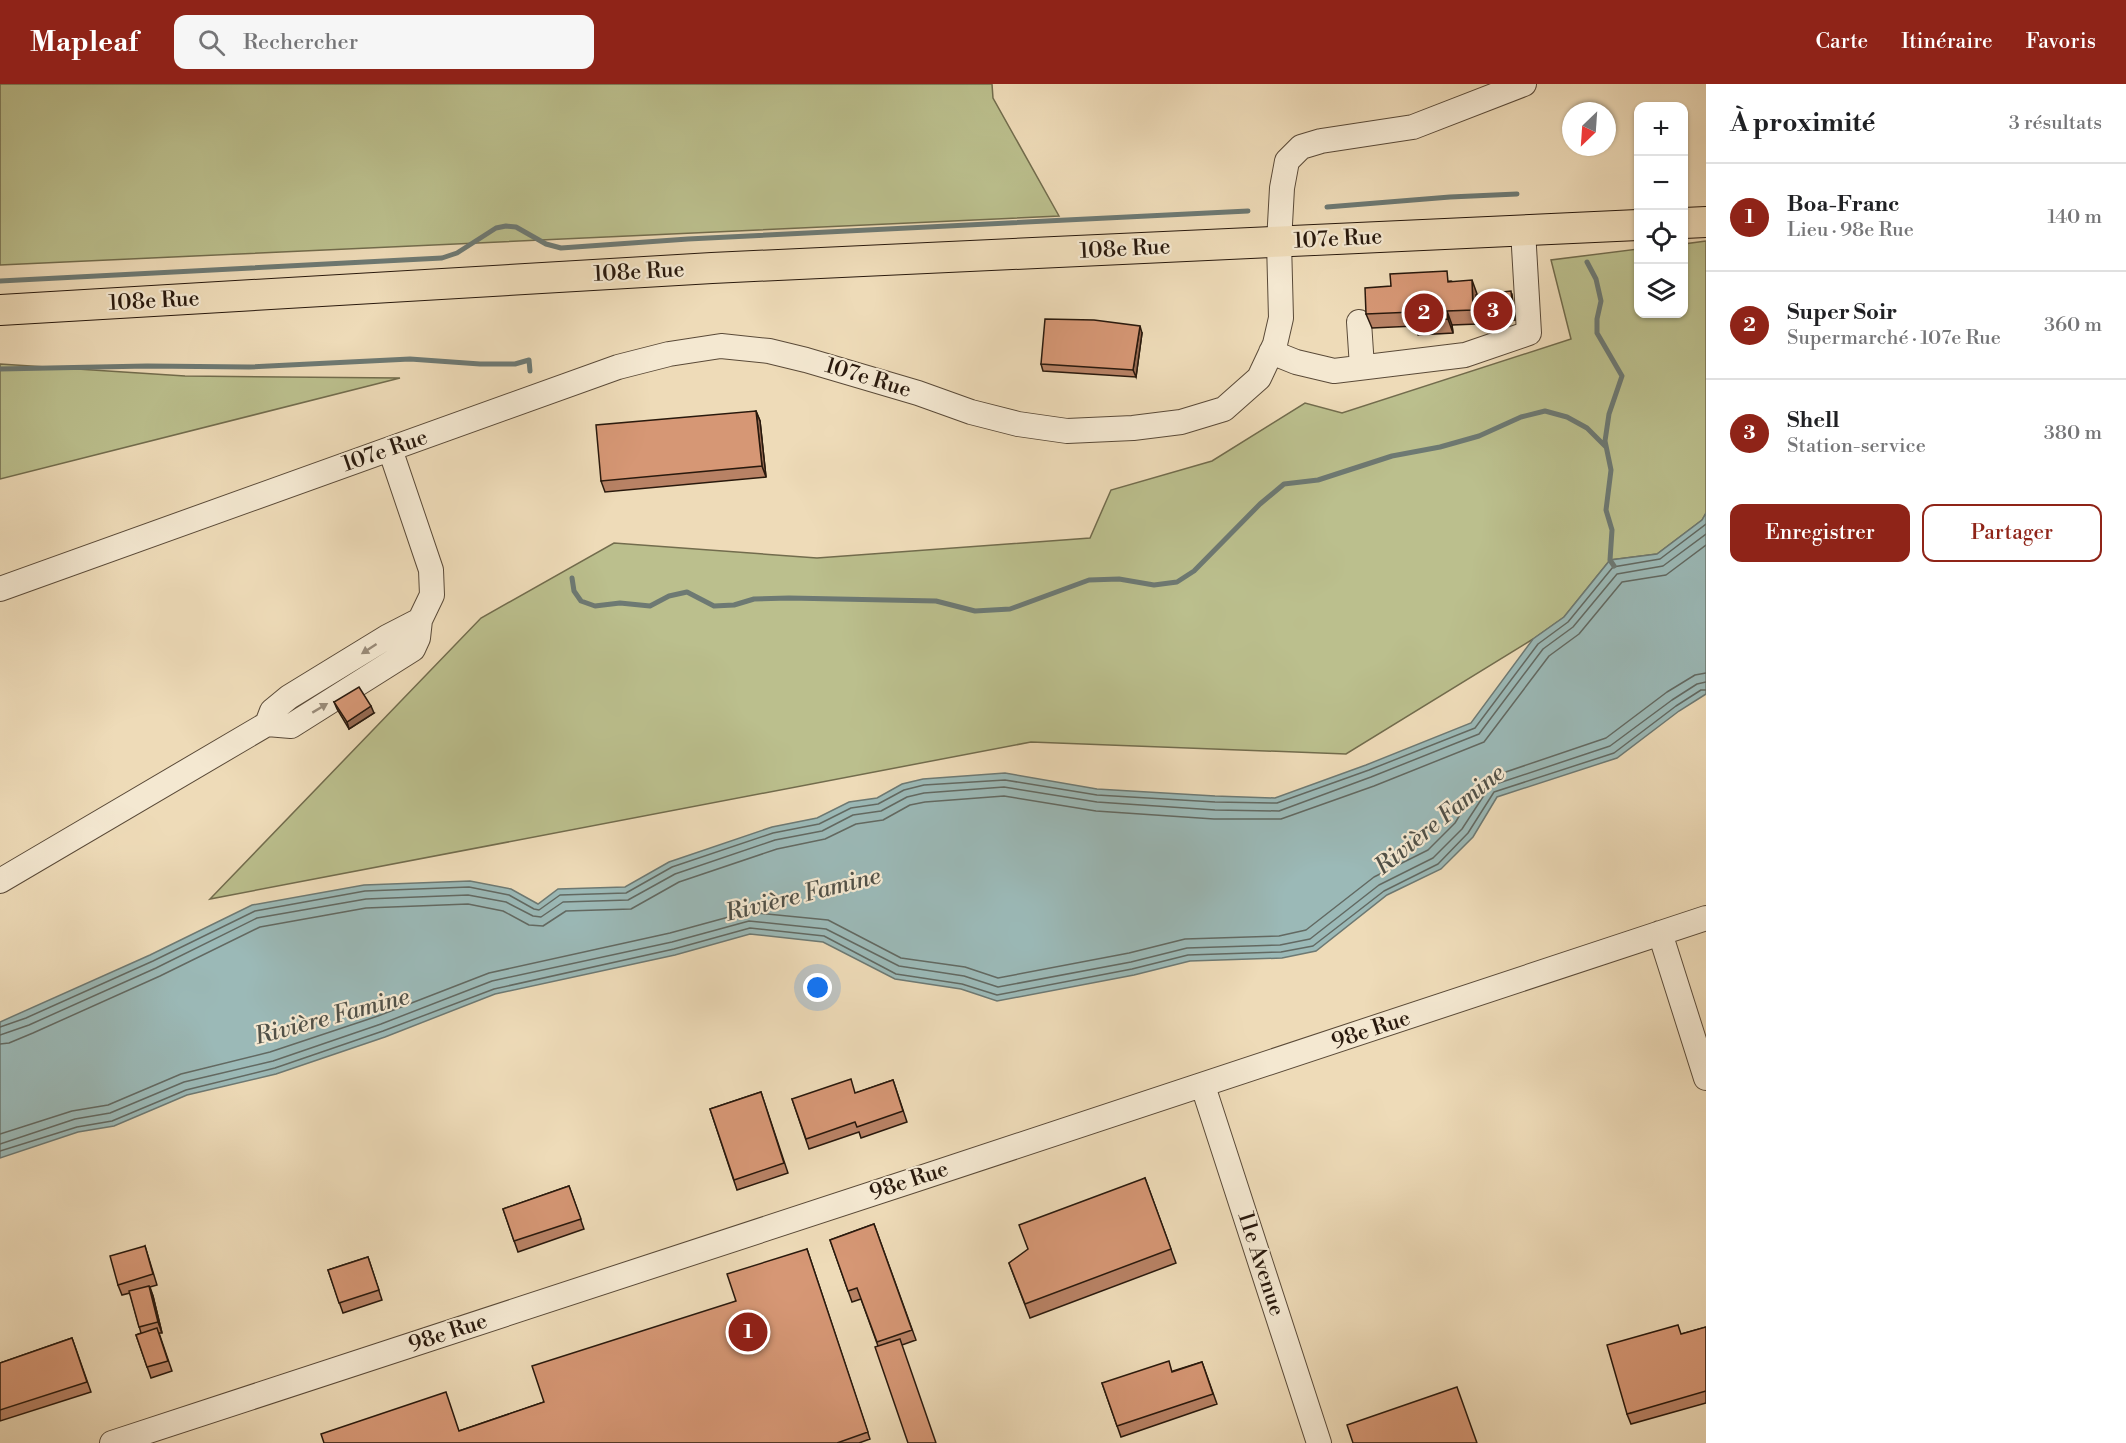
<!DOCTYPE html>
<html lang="fr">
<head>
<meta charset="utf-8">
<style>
	body { margin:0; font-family:"Libre Bodoni",serif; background:#f6f6f6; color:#202124 }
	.controls { position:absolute; right:18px; top:18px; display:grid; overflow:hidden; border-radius:12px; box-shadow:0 2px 4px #0004 }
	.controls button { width:54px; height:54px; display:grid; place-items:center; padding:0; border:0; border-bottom:2px solid #e0e0e0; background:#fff; color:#202124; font:30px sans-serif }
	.compass { position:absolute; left:1562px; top:18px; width:54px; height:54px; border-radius:50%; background:#fff; box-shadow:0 2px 4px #0004; rotate:205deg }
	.you { position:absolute; left:818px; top:904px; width:21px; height:21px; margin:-15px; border:4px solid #fff; border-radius:50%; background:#1a73e8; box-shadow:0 0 0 9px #1a73e833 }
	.badge { display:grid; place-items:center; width:39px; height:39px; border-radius:50%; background:#8f2418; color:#fff; font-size:20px; font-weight:700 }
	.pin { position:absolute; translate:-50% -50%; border:3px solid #fff; box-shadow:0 2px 6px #0006 }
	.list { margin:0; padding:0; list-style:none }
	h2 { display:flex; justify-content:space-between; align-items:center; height:78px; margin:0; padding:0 24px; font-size:26px }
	h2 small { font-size:20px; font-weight:400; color:#757577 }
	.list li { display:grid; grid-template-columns:39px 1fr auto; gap:18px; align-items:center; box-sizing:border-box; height:108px; padding:0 24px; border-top:2px solid #e0e0e0 }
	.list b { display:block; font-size:22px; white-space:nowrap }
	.list p { margin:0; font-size:20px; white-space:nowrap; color:#757577 }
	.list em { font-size:20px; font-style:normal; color:#757577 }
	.actions { display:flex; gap:12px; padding:18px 24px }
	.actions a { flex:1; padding:14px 0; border:2px solid #8f2418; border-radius:12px; text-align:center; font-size:21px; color:#8f2418 }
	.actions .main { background:#8f2418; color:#fff }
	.icon { flex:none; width:33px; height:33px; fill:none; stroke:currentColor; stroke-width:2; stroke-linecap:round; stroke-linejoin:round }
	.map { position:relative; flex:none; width:1706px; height:1359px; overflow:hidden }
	header { display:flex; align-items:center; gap:36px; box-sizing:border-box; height:84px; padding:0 30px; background:#8f2418; color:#fff }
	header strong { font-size:28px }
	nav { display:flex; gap:33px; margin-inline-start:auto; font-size:21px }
	.search { width:420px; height:54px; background:#f6f6f6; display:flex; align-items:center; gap:15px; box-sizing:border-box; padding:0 21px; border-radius:12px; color:#757577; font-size:22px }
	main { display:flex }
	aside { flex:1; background:#fff }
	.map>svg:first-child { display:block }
	.green { fill:#bbbf8d; stroke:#726c4d; stroke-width:1.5 }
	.water { fill:#9bb9b7; stroke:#6d7973; stroke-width:1.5 }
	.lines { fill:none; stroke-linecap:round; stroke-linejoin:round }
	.shore { stroke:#626962; stroke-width:1.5 }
	.stream { stroke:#6d7973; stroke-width:5 }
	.minor-casing { stroke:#5a4a38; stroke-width:26 }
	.major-casing { stroke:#29190d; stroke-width:32 }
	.minor { stroke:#f4e8d1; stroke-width:24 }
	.major { stroke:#eedbb8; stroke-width:30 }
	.wall { fill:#b88265; stroke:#29190d; stroke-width:1.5 }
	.shaded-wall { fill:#966a52; stroke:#29190d; stroke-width:1.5 }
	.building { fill:#d69775; stroke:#29190d; stroke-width:1.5 }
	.oneway { fill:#998b79 }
	.labels { text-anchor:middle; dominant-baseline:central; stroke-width:4.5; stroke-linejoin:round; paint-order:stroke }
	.street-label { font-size:22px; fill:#29190d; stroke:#f4e8d1 }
	.water-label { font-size:24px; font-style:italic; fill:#515148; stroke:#f4e8d1 }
</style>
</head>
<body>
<header>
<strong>Mapleaf</strong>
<div class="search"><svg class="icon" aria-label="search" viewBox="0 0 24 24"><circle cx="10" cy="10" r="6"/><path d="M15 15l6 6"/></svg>Rechercher</div>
<nav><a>Carte</a><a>Itinéraire</a><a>Favoris</a></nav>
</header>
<main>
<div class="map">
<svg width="1706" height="1359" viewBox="0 0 1706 1359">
	<rect width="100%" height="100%" fill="#eedbb8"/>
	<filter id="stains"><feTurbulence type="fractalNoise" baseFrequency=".00333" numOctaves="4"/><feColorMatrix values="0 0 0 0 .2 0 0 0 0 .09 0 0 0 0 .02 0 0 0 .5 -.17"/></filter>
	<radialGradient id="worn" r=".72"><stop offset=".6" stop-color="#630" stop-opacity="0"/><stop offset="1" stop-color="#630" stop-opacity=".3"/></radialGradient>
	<path class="green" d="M0 0H992L993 14 1059 132 0 181Z
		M1706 157V429L1702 436 1657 470 1610 476 1564 533 1533 555 1346 670 1031 658 210 815 481 534 614 459 817 474 1090 454 1111 406 1212 377 1305 319 1342 329 1571 255 1551 176 1638 165V230H1684V160Z
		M0 280 185 292 400 294 0 395Z"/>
	<path class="water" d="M1706 429V610L1679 627 1617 674 1497 713 1473 753 1441 785 1387 811 1316 867 1282 874 1190 877 1134 891 997 917 961 905 895 895 823 858 750 850 675 871 495 910 385 953 276 990 187 1011 114 1042 78 1048 0 1074V938L150 871 252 821 364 801 470 797 511 805 538 820 558 805 625 803 669 778 772 743 817 734 849 718 877 714 902 700 923 695 1005 689 1097 705 1215 712 1275 714 1366 681 1471 639 1533 555 1564 533 1610 476 1657 470 1702 436Z"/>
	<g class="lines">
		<path class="shore" d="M0 943 26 934 153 877 255 827 365 807 469 803 509 811 534 825 539 826 560 811 626 809 672 783 773 749 819 740 851 724 878 720 904 706 924 701 1005 696 1097 711 1215 718 1277 719 1369 686 1475 644 1538 560 1568 538 1613 483 1660 475 1706 440
			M0 951 29 941 156 884 257 834 366 815 468 811 506 818 533 832 541 833 563 818 628 816 675 790 775 756 822 747 853 731 881 727 907 713 924 709 1004 703 1097 718 1215 726 1279 727 1371 693 1479 650 1543 565 1573 543 1617 490 1663 482 1706 450
			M0 960 9 959 33 949 160 892 260 843 366 824 468 820 503 827 529 841 543 842 566 827 631 825 679 798 777 765 825 755 856 740 883 736 910 721 925 718 1004 712 1096 727 1214 735H1281L1374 702 1484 658 1549 572 1579 550 1622 498 1666 491 1706 461
			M0 1050 72 1027 108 1021 181 990 270 968 378 932 489 889 670 849 747 828 828 836 901 874 965 883 998 894 1129 869 1185 855 1279 852 1306 846 1374 793 1428 766 1455 739 1478 701 1485 695 1606 654 1667 608 1695 591 1706 589
			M0 1060 75 1035 110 1029 184 998 273 977 381 940 492 897 672 858 749 837 826 845 899 882 964 892 998 903 1131 878 1187 864 1280 861 1310 855 1379 801 1433 774 1462 745 1490 702 1610 662 1672 616 1697 600 1706 598
			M0 1067 77 1043 112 1037 186 1006 275 984 383 947 494 905 674 865 750 844 824 852 896 890 962 900 997 911 1132 885 1188 871 1281 868 1313 862 1384 807 1438 780 1468 749 1494 708 1614 669 1676 622 1701 606H1706"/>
		<path class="stream" d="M1327 123 1450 113 1517 110
			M1587 178 1596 195 1601 217 1597 235V249L1622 292 1609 330 1605 357 1611 386 1606 426 1612 446 1610 476 1614 482
			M0 197 442 174 457 169 496 144 506 142 516 143 546 160 561 164 688 155 1248 127
			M0 285 147 282 249 283 410 275 480 280H515L529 276 530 287
			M572 494 574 507 581 517 595 522 620 519 650 522 669 512 687 508 714 522 734 521 754 515 789 514 936 517 975 527 1010 525 1089 496 1119 495 1154 501 1177 498 1194 487 1260 420 1284 400 1318 396 1392 372 1440 363 1479 352 1521 333 1545 327 1567 333 1587 344 1606 363"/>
		<g class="minor-casing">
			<path id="minor" d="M1359 238 1362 283
				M1271 268 1296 278 1334 287 1465 271 1529 249 1523 146
				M0 505 618 283 669 270 721 262 769 267 806 276 918 309 971 328 1018 340 1067 347 1133 344 1181 338 1224 325 1259 294 1275 260 1281 234 1279 158 1282 104 1287 77 1301 63 1321 57 1413 43 1524 0
				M267 640 272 627 289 613 387 553 420 536
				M0 797 267 640 291 642 413 565 418 554 420 536 432 511 431 486 390 365
				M1660 849 1706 994
				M1203 1002 1319 1359
				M112 1359C644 1185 1175 1011 1706 834"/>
		</g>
		<g class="major-casing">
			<path id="major" d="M1684 139 1706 138
				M0 226 712 184 1638 141"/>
		</g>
		<use href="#minor" class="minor"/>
		<use href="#major" class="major"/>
	</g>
	<path class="wall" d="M1451 197 1477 211 1512 210 1515 236 1478 240 1452 241 1453 249 1418 251 1415 242 1372 244 1366 230 1391 202Z
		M1142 249 1136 293 1043 287 1041 280Z
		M756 327 760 337 766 393 605 408 601 397Z
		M334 618 374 629 349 645 337 625Z
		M893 996 907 1038 861 1054 859 1048 809 1065 792 1015 856 1009Z
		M761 1008 788 1089 737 1106 710 1025Z
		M1145 1094 1176 1179 1030 1234 1009 1179Z
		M569 1102 584 1145 518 1168 503 1125Z
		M874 1140 916 1256 902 1261 878 1262 861 1215 852 1218 830 1156Z
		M145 1162 157 1201 150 1203 153 1212 162 1249H159L172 1287 151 1294 136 1251 141 1249 130 1209 122 1211 118 1201Z
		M807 1165 870 1355 859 1359H324L459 1347 544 1318 736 1217Z
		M368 1173 382 1216 343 1229 328 1186Z
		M1706 1243V1319L1631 1340 1627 1330 1682 1250Z
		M72 1254 91 1308 0 1337V1279Z
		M1202 1278 1217 1320 1121 1353 1102 1299 1173 1287Z"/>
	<path class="shaded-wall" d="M1472 196 1477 210V236L1478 240 1473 226Z
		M1447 227 1452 241 1453 249 1448 235Z
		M1140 242 1142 249 1136 293 1133 286Z
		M756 327 760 337 766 393 762 382Z
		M371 622 374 629 349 645 347 638Z
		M149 1202 153 1212 162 1249 158 1238Z"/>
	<path class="building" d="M1447 187 1448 198 1472 196 1473 226 1447 227 1448 235 1413 237V228L1366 230 1365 204 1391 202 1390 190Z
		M1511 207 1514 232 1477 236 1476 211Z
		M1045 235 1094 236 1140 242 1133 286 1041 280Z
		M756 327 762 382 601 397 596 341Z
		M359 603 371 622 347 638 334 618Z
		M851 995 855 1009 893 996 903 1027 857 1043 855 1038 806 1055 792 1015Z
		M761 1008 784 1079 734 1096 710 1025Z
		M1145 1094 1171 1165 1025 1220 1009 1179 1028 1165 1019 1141Z
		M569 1102 581 1135 514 1157 503 1125Z
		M874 1140 912 1246 877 1258 857 1204 848 1207 830 1156Z
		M145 1162 153 1190 118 1201 110 1172Z
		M807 1165 868 1348 837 1359H324L321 1350 446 1308 459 1347 544 1318 532 1282 736 1217 727 1190Z
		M368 1173 379 1206 339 1219 328 1186Z
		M149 1202 158 1238 139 1243 129 1207Z
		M1678 1241 1681 1250 1706 1243V1307L1627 1330 1607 1261Z
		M157 1244 168 1277 147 1283 136 1251Z
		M72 1254 87 1298 0 1326V1279Z
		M900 1255 936 1359H908L875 1263Z
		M1169 1277 1172 1288 1202 1278 1213 1310 1117 1342 1102 1299Z
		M1457 1303 1477 1359H1353L1347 1341Z"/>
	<defs><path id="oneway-solid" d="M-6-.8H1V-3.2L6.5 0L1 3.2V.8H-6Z" transform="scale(1.5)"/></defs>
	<g class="oneway">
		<use href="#oneway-solid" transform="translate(369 565) rotate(147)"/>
		<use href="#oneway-solid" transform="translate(320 624) rotate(-31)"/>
	</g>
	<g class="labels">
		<g class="street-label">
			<text transform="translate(1338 155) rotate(-3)">107e Rue</text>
			<text transform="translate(1125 165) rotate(-3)">108e Rue</text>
			<text transform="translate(639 188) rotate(-3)">108e Rue</text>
			<text transform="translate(154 217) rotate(-3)">108e Rue</text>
			<text transform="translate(868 294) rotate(17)">107e Rue</text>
			<text transform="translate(385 367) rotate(-19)">107e Rue</text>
			<text transform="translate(1371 946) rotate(-18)">98e Rue</text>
			<text transform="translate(909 1097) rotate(-18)">98e Rue</text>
			<text transform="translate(1261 1180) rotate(72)">11e Avenue</text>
			<text transform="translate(448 1249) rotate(-18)">98e Rue</text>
		</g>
		<g class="water-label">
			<text transform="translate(1440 736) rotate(-39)">Rivière Famine</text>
			<text transform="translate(803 811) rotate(-14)">Rivière Famine</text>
			<text transform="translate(332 933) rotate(-15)">Rivière Famine</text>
		</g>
	</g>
	<rect width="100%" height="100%" filter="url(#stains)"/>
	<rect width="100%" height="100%" fill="url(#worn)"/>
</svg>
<div class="controls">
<button>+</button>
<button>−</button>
<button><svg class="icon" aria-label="locate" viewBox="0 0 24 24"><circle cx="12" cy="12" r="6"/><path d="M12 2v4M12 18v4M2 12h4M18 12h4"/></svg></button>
<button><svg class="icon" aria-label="layers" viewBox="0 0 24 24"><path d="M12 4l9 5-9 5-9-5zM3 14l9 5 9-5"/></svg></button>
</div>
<svg class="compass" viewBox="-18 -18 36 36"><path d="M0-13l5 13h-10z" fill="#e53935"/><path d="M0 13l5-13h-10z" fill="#757577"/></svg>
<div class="you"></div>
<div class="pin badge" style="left:748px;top:1248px">1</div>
<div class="pin badge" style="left:1424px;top:229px">2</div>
<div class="pin badge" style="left:1493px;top:227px">3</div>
</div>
<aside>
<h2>À proximité<small>3 résultats</small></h2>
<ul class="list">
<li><span class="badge">1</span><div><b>Boa-Franc</b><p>Lieu · 98e Rue</p></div><em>140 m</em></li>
<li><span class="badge">2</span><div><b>Super Soir</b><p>Supermarché · 107e Rue</p></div><em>360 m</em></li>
<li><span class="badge">3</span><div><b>Shell</b><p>Station-service</p></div><em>380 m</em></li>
</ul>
<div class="actions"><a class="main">Enregistrer</a><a>Partager</a></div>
</aside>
</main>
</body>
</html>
